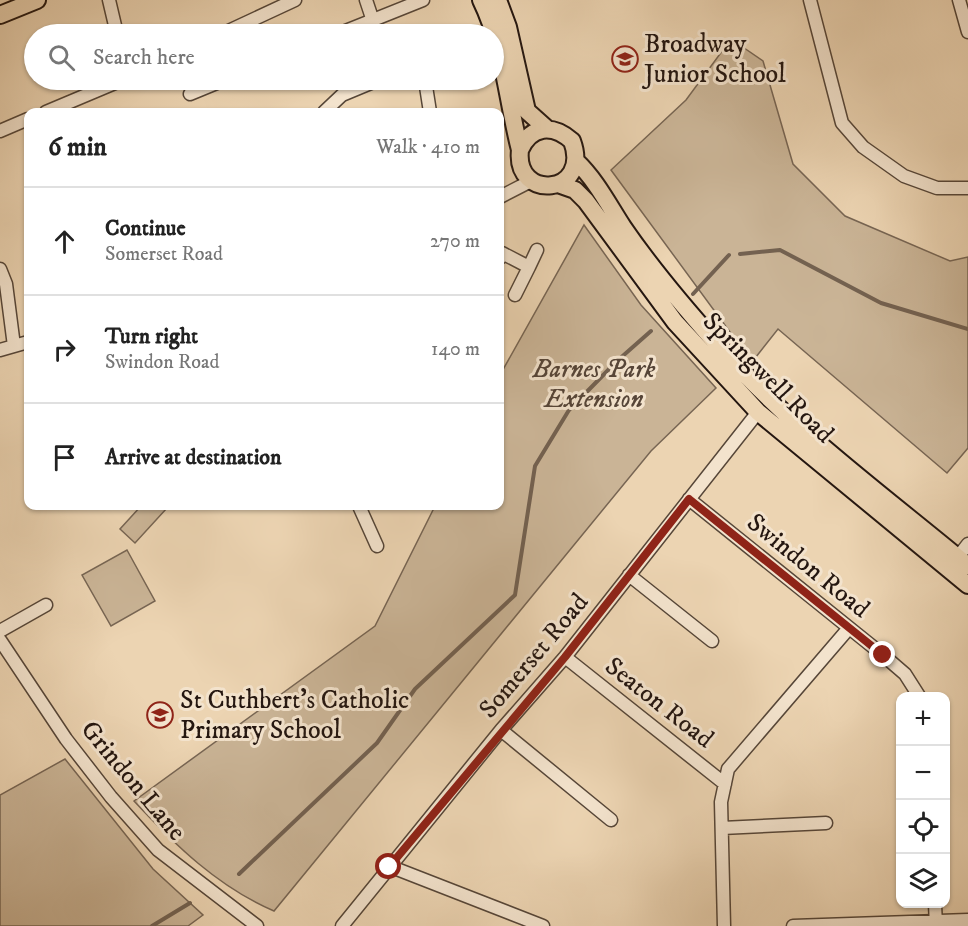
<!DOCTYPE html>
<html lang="en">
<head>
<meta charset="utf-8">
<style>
	body { margin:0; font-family:"IM FELL DW Pica",serif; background:#f2f2f2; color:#222 }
	.controls { position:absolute; right:18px; bottom:18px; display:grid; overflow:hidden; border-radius:12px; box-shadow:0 2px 4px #0004 }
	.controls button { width:54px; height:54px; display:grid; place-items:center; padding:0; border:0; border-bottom:2px solid #e0e0e0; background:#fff; color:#222; font:30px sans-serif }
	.stop { position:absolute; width:18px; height:18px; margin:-14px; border:4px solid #8f2418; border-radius:50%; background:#fff }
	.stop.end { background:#8f2418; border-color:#fff; box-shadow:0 2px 6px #0008 }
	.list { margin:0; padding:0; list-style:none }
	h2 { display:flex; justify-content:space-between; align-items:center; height:78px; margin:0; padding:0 24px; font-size:26px }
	h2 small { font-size:20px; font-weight:400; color:#767676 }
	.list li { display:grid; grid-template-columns:39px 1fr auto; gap:18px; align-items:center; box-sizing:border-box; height:108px; padding:0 24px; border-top:2px solid #e0e0e0 }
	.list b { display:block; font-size:22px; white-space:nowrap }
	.list p { margin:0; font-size:20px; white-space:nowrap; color:#767676 }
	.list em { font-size:20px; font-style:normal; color:#767676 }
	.icon { flex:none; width:33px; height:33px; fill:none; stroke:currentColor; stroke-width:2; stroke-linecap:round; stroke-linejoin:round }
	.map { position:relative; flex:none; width:968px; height:926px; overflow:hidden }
	.search { position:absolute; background:#fff; box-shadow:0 2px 4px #0004; left:24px; top:24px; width:480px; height:66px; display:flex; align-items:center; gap:15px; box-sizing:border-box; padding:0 21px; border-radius:33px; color:#767676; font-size:22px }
	.panel { position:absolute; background:#fff; box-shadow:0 2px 4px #0004; left:24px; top:108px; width:480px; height:402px; border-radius:12px }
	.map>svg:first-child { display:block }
	.park { fill:#cab496; stroke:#776553; stroke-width:1.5 }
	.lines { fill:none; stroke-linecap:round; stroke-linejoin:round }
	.stream { stroke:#736150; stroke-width:4 }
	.minor-casing { stroke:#564638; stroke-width:15 }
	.major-casing { stroke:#241610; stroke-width:20 }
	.minor { stroke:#f3e3cd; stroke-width:12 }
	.major { stroke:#ecd4b2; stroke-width:16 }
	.route { stroke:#8f2418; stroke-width:8 }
	.labels { text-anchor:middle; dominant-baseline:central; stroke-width:6; stroke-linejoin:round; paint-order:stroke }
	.poi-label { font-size:26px; fill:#241610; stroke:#f3e3cd; text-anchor:start }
	.park-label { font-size:26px; font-style:italic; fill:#564538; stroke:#f3e3cd }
	.street-label { font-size:26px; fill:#241610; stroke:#f3e3cd }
</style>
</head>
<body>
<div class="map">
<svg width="968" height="926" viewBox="0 0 968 926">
	<rect width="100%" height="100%" fill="#ecd4b2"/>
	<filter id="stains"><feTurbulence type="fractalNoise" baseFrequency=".00333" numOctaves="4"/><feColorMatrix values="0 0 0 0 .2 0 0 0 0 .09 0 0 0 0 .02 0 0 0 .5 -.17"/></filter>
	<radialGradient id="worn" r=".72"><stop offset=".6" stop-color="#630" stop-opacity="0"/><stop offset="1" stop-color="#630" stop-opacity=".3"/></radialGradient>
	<path class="park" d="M731 39 763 61 793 164 845 216 950 261 968 257V448L947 473 778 329 752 362 611 170 686 100Z
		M584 225 641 305 716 388 651 451 274 911C218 887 175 845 134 801L375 626 435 506H500V375Z
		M141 506 167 508 135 543 120 529Z
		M127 550 155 601 111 626 82 575Z
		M65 759 153 869 203 915 188 926H0V795Z"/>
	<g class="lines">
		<path class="stream" d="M740 254 780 250 881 303 968 329
			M693 294 729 255
			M239 874 377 743 415 689 515 595 535 466 569 410 617 361 651 331
			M152 926 190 903"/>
		<g class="minor-casing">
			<path id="minor" d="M109 0 117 34
				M366 0 373 21
				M810 0 842 123 863 147 904 176 937 188H968
				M959 0 968 32
				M222 34 295 0
				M338 34 423 0
				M425 80 430 112
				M190 94 224 80
				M46 112 122 80
				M324 112 342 95 378 80
				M0 131 28 119
				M500 197 531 181
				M500 258 502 253 529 267 515 295
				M529 267 537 250
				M0 269 6 284 14 346
				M0 350 28 342
				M689 499 883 655 905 674 919 696
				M359 506 377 546
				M954 562 968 544
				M629 575 712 641
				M0 631 46 605
				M0 640 66 739 111 797 158 850 257 926
				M565 657 725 784
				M501 730 611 820
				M722 828 826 823
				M389 866 543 926
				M935 904 936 926
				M342 926 501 730 565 657 758 412
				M724 926 721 802 728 769 849 628
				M793 926 968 920"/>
		</g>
		<g class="major-casing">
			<path id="major" d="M481 0C504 47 507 100 520 150 514 202 592 195 572 141 553 124 531 125 520 150
				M498 0 508 27 527 111 546 128
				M0 15 37 0
				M576 161C596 180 608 204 623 227 651 268 684 307 717 344 790 428 883 495 968 566
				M558 184 575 190 586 201 675 322 758 412 968 585"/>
		</g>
		<use href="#minor" class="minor"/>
		<use href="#major" class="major"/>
	</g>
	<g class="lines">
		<path class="route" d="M389 867 565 657 689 499 883 655"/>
	</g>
	<defs>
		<g id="school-ring" transform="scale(1.35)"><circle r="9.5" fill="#f3e3cd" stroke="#8f2418" stroke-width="1.5"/><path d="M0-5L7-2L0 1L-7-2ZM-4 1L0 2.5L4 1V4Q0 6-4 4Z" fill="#8f2418"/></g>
	</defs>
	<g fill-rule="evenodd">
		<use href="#school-ring" x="625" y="59"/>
		<use href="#school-ring" x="160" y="715"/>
	</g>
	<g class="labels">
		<g class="poi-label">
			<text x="644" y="44">Broadway<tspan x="644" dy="30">Junior School</tspan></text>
			<text x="180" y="700">St Cuthbert's Catholic<tspan x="180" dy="30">Primary School</tspan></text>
		</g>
		<g class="park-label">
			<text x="594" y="369">Barnes Park<tspan x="594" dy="30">Extension</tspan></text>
		</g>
		<g class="street-label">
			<text transform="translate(768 378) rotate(45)">Springwell Road</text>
			<text transform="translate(808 566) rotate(39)">Swindon Road</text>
			<text transform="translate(534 656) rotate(-50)">Somerset Road</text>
			<text transform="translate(659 703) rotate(38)">Seaton Road</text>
			<text transform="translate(133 781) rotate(50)">Grindon Lane</text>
		</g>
	</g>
	<rect width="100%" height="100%" filter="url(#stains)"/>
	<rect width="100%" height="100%" fill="url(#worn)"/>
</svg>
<div class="controls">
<button>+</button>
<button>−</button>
<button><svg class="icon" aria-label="locate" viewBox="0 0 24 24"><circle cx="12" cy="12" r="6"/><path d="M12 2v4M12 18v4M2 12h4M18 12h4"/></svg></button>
<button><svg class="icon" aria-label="layers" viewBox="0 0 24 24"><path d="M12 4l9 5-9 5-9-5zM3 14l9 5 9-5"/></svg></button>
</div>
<div class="stop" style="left:389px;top:867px"></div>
<div class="stop end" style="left:883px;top:655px"></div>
<div class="search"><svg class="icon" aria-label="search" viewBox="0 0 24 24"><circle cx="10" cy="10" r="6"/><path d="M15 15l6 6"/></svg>Search here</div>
<section class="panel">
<h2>6 min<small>Walk · 410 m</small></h2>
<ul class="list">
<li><svg class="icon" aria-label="ahead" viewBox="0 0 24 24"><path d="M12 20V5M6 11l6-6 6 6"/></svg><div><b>Continue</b><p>Somerset Road</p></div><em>270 m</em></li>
<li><svg class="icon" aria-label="right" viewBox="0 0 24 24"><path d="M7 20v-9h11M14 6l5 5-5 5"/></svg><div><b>Turn right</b><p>Swindon Road</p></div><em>140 m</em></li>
<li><svg class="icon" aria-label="arrive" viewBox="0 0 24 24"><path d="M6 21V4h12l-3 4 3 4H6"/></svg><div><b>Arrive at destination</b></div></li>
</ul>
</section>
</div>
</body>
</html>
